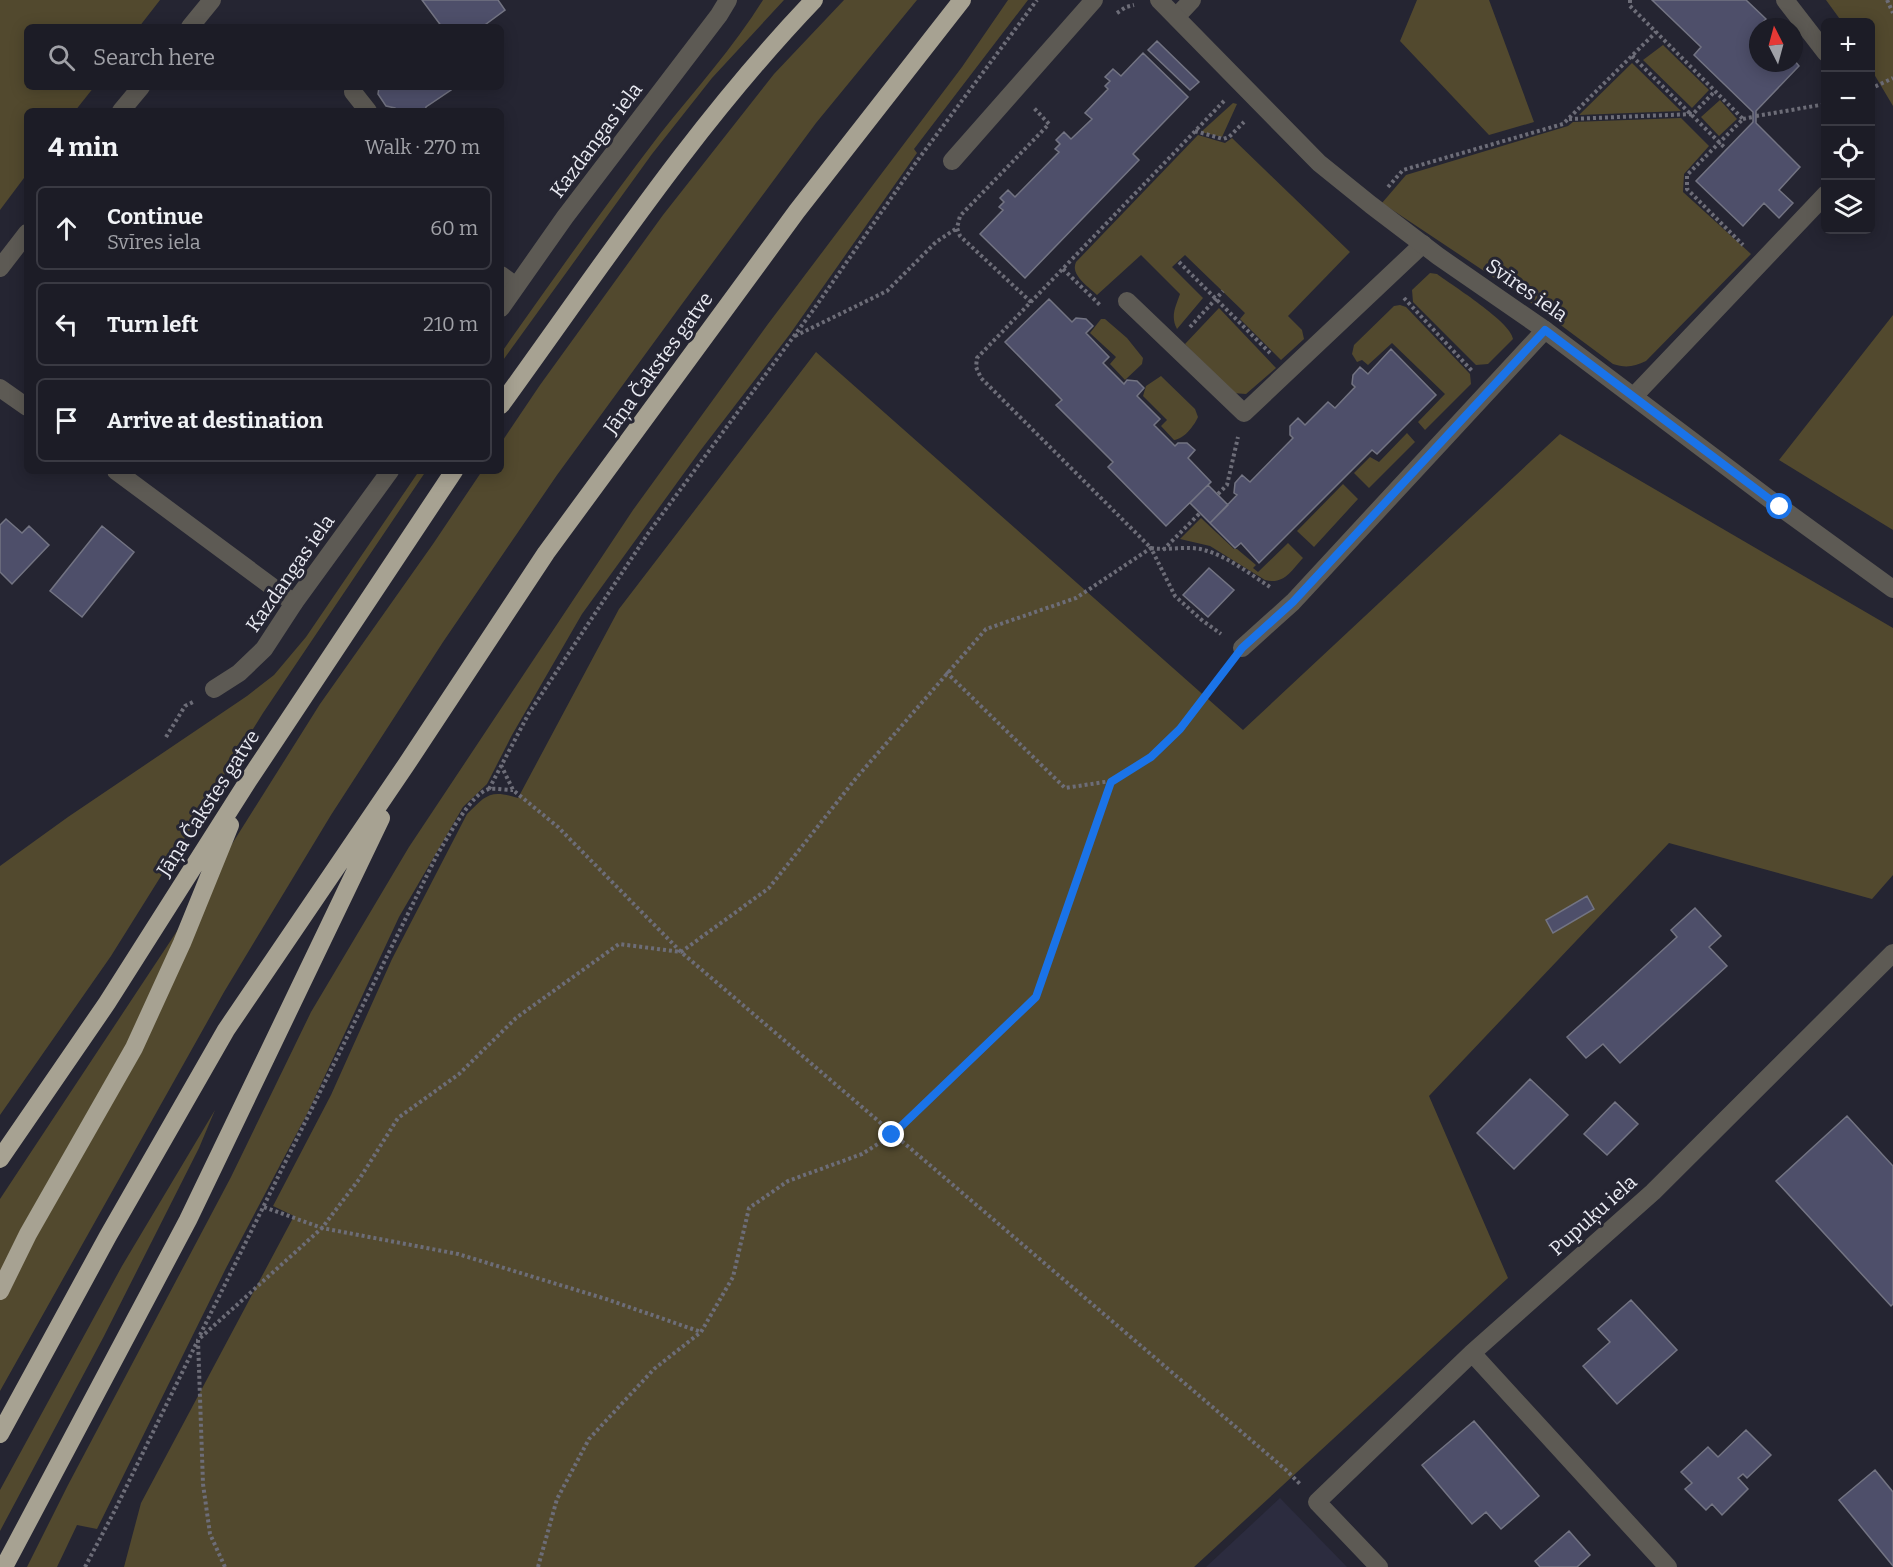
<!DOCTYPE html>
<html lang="en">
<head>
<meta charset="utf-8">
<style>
	body { margin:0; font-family:Bitter,serif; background:#25252e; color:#f1f3f6 }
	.controls { position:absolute; right:18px; top:18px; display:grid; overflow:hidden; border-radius:9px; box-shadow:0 3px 15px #0003 }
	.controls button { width:54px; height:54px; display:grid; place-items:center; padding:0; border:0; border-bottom:2px solid #3a3a43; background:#1c1c26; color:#f1f3f6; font:30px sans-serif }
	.compass { position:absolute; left:1749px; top:18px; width:54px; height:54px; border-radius:50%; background:#1c1c26; box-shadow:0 3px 15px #0003; rotate:354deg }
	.stop { position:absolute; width:18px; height:18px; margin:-14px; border:4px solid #1a73e8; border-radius:50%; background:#fff }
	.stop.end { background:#1a73e8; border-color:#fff; box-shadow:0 2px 6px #0008 }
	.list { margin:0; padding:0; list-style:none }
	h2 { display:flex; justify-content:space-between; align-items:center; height:78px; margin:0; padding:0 24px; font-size:26px }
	h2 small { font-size:20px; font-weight:400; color:#a0a1a7 }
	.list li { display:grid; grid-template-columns:39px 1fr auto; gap:18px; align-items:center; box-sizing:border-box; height:84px; margin:0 12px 12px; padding:0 12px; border:2px solid #3a3a43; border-radius:9px }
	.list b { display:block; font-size:22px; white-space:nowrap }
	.list p { margin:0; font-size:20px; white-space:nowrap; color:#a0a1a7 }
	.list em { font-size:20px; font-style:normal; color:#a0a1a7 }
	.icon { flex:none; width:33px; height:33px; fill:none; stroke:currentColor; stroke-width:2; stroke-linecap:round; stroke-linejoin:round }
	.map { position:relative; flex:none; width:1893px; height:1567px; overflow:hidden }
	.search { position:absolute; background:#1c1c26; box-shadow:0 3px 15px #0003; left:24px; top:24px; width:480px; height:66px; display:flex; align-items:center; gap:15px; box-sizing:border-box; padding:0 21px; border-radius:9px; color:#a0a1a7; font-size:22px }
	.panel { position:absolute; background:#1c1c26; box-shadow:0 3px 15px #0003; left:24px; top:108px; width:480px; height:366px; border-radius:9px }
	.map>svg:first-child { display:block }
	.built { fill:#2c2c3f }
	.green { fill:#52492e }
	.building { fill:#4e4f6a; stroke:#737483; stroke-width:1.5 }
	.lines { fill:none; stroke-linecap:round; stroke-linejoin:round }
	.path { stroke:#6d6d78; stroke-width:4; stroke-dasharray:3 3; stroke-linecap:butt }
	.lane { stroke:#5d5a54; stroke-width:18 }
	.street { stroke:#5d5a54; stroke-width:18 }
	.highway { stroke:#a7a292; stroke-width:18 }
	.route { stroke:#1a73e8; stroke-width:8 }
	.labels { text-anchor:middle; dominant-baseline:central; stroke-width:6; stroke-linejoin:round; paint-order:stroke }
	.street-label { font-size:20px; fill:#e9eaf2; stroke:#252532 }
</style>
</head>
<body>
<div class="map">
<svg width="1893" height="1567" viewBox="0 0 1893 1567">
	<rect width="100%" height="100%" fill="#252532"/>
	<path class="built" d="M1280 1498 1347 1567H1206Z"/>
	<path class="green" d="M0 0H160L139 27H27V87H94L75 111H27V174L0 210Z
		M763 0H784L712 78 652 154 501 363V353C553 279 605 206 660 134 695 90 733 48 763 0Z
		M844 0H917L816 123 682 304 557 475 443 642 331 815 224 992 0 1391V1199L183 922 320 704 433 544 482 471H501V443L540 385 663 215 774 74Z
		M1008 0H1028L914 149 917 153 790 334 700 451 582 614 512 735 487 784 463 807 399 917 308 1112 225 1270 97 1529 77 1525 57 1567H27L68 1485 231 1177 311 1012 409 847 633 510 768 324 962 67Z
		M1417 0H1489L1534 122 1489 135 1400 41Z
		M1826 0H1893V106L1871 69 1870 22H1842Z
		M1663 45 1709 90 1692 108 1643 60Z
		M1632 63 1681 111 1579 115Z
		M1720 100 1737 119 1719 136 1701 117Z
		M1233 103 1237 104 1222 137 1201 132Z
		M1681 118 1709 146 1684 174 1683 192 1751 254 1646 361C1634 367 1625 368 1613 364L1523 297 1382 203 1406 175 1568 126 1573 122Z
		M1198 135 1225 143 1232 138 1350 252 1288 316 1302 330 1304 339 1281 360 1240 319 1245 313 1185 255 1172 267 1203 298 1177 329C1170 316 1176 306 1180 294L1141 255 1097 295C1088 286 1070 275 1076 262Z
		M1430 273 1437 274C1453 286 1511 322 1513 339L1488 364 1476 365 1413 302 1412 290Z
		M1400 305 1406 307 1470 374 1471 384 1425 430 1418 422 1445 394 1392 343 1368 365 1362 360 1357 362 1352 354 1354 345 1394 306Z
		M1219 308 1276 368 1246 394 1232 393 1185 344Z
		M1893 315V530L1779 460Z
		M1101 319H1105L1127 338 1143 358 1142 364 1125 380 1110 364 1116 357 1090 333Z
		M816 352 1243 730 1560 434 1893 628V875L1872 899 1669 843 1429 1096 1508 1278 1194 1567H124L141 1503 294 1216 273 1206 331 1095 392 959 467 814C486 795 490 789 518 798L619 609Z
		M1161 376 1195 409 1198 417C1194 426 1184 439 1174 440L1161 426 1167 420 1143 396 1146 386Z
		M1407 433 1415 442 1369 488 1354 473 1370 457 1379 462Z
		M419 471H426L263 713 111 956 0 1115V866L68 817 247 696 274 675 306 637Z
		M1343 484 1358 499 1314 547 1297 531Z
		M1201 518 1234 549H1237L1256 565 1253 568 1258 572 1288 543 1303 558C1291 571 1284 585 1265 580L1210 546 1180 539Z
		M215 1110 199 1148 103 1338 0 1531V1490L122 1266Z"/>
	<path class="building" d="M422 0H498L505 10 482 27H442Z
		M1652 0H1746L1766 19 1761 24 1762 27H1758V63H1794V60L1799 66 1756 111V123L1800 167 1779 190 1793 203 1779 218 1764 203 1743 226 1696 181 1753 122V112L1694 55 1701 47Z
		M1772 20 1790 27H1765Z
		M1157 41 1199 82 1190 90 1148 50Z
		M1143 53 1188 97 1133 154 1139 160 1025 278 980 234 1003 210 999 207 1004 202 1000 198 1008 190 1015 197 1059 152 1055 149 1060 144 1056 140 1064 132 1071 139 1092 119 1085 113 1108 89 1105 86 1110 81 1105 77 1113 69 1121 76Z
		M379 87H449L451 90 426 107 425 111H398L395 108 386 106 378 94Z
		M1049 299 1072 322 1076 318 1086 319 1093 326 1086 333 1109 357 1103 363 1124 384 1127 380 1137 381 1144 388 1137 396 1160 419 1154 425 1175 446 1178 443H1187L1195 450 1188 458 1211 482 1166 526 1108 467 1113 462 1056 405 1062 400 1005 342Z
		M1391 349 1436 395 1377 454 1372 450 1259 563 1241 543 1235 548 1210 523 1237 495 1234 493 1235 483 1242 475 1250 482 1293 438 1290 435V426L1298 418 1305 425 1328 402 1335 408 1355 387 1352 384 1353 375 1360 367 1368 374Z
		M1208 485 1228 505 1210 523 1190 503Z
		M6 519 22 533 29 526 49 545 12 584 0 572V525Z
		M102 526 134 552 82 617 50 591Z
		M1209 568 1234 590 1208 617 1183 595Z
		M1587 896 1594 909 1553 933 1546 920Z
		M1695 908 1721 936 1709 947 1727 966 1620 1063 1603 1044 1586 1058 1567 1037 1677 937 1671 930Z
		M1530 1079 1568 1115 1514 1169 1477 1133Z
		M1615 1102 1638 1124 1607 1155 1584 1134Z
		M1847 1116 1893 1166V1304L1891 1306 1776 1181Z
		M1631 1300 1677 1350 1617 1404 1583 1366 1610 1342 1598 1329Z
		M1474 1421 1539 1496 1501 1529 1486 1512 1472 1524 1422 1465Z
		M1746 1430 1771 1455 1747 1478 1743 1474 1738 1478 1748 1489 1722 1515 1712 1504 1706 1510 1685 1489 1692 1483 1681 1472 1708 1447 1718 1457Z
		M1875 1470 1893 1492V1566L1839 1500Z
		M1569 1531 1590 1555 1577 1567H1540L1535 1561Z"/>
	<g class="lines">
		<path class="path" d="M1630 0V6L1743 119 1687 175V189L1743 245
			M1887 0 1893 13
			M1117 13 1126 7 1134 5
			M1632 56 1726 149
			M1870 89 1893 78
			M1224 101 977 358 976 367 981 378 1151 548C1168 551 1187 545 1204 550 1227 556 1250 574 1270 587
			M1756 116 1826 104
			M1569 119 1693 114 1715 91
			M1743 119 1753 117
			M1195 131 1223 139 1229 137 1244 122
			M1388 187 1403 170 1563 124 1656 32
			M1179 262 1270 353
			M1063 269 1101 306
			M1404 298 1473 372
			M1031 302 960 236 957 228 960 216 1049 124 1034 108
			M1190 327 1223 291
			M795 336 887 291 936 242 957 228
			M1218 494 1227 485 1238 437
			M1163 550 1200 513
			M946 672 1065 788 1111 781 1151 757 1180 729 1227 667
			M166 737 185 706 193 702
			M501 765 513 790 558 827 681 952 1286 1470 1300 1484
			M489 789 529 713 649 532 814 309 917 161 1037 0
			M264 1207 322 1228 458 1254 606 1299 701 1332
			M200 1335 437 855C447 839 471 793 489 789 496 788 506 790 513 790
			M85 1567 114 1512 197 1342
			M225 1567 210 1534 203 1484 198 1340 322 1228 360 1178 398 1118 459 1074 516 1018 619 944 681 952 769 888 857 777 986 629 1076 598 1151 548 1175 596 1203 621 1221 634
			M538 1567 557 1499 589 1439 654 1369 701 1332 733 1277 749 1208 788 1181 862 1154 892 1135 1036 997 1111 781"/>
		<path class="lane" d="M1785 0 1826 53
			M1177 16 1192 0
			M353 92 368 111
			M952 161 1094 0
			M501 275 516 286
			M1127 301 1244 413 1423 244
			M0 388 27 407
			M1634 396 1826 194
			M116 471 294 603
			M1242 648 1293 602 1545 330"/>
		<path class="street" d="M1159 0 1319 163 1371 205 1438 256 1545 330 1780 507 1893 589
			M190 27 212 0
			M121 111 141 87
			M0 268 27 233
			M501 308 565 217 719 15 728 0
			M214 689 239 673 264 649 294 603 390 471
			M1472 1353 1668 1567
			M1379 1567 1317 1502 1472 1353 1653 1192 1893 953"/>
		<path class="highway" d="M501 405C601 267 696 123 814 0
			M0 1159 107 1003 248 781 454 471
			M0 1291 28 1234 134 1048 182 943 230 825
			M0 1434 108 1236 226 1030 406 765 546 553 797 211 962 0
			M4 1567 188 1220 381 818"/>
	</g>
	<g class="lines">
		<path class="route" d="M892 1135 1036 997 1111 782 1151 757 1180 729 1242 648 1293 602 1545 330 1780 507"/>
	</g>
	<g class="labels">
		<g class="street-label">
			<text transform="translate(596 140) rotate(-53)">Kazdangas iela</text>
			<text transform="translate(1527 290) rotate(35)">Svīres iela</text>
			<text transform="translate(658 363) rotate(-54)">Jāņa Čakstes gatve</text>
			<text transform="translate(290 573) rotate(-55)">Kazdangas iela</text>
			<text transform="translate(208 803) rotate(-57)">Jāņa Čakstes gatve</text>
			<text transform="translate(1593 1215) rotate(-42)">Pupuķu iela</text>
		</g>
	</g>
</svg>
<div class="controls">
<button>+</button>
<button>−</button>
<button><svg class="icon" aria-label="locate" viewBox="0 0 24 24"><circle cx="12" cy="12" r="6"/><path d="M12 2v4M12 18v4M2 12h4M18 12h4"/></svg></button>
<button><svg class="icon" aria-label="layers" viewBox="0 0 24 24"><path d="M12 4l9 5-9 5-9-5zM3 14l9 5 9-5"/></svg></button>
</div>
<svg class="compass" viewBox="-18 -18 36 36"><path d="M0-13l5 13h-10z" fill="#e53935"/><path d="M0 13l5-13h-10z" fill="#a0a1a7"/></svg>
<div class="stop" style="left:1780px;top:507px"></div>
<div class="stop end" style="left:892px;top:1135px"></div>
<div class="search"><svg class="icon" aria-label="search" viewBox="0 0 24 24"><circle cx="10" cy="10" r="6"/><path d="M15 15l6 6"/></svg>Search here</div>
<section class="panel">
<h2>4 min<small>Walk · 270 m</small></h2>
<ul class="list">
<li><svg class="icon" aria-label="ahead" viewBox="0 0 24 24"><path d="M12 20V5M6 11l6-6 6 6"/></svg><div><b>Continue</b><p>Svīres iela</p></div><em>60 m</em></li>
<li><svg class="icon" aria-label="left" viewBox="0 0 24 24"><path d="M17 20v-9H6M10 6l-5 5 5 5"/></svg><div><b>Turn left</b></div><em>210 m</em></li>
<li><svg class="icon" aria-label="arrive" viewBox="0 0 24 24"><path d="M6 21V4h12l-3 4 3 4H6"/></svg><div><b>Arrive at destination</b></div></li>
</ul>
</section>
</div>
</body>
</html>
